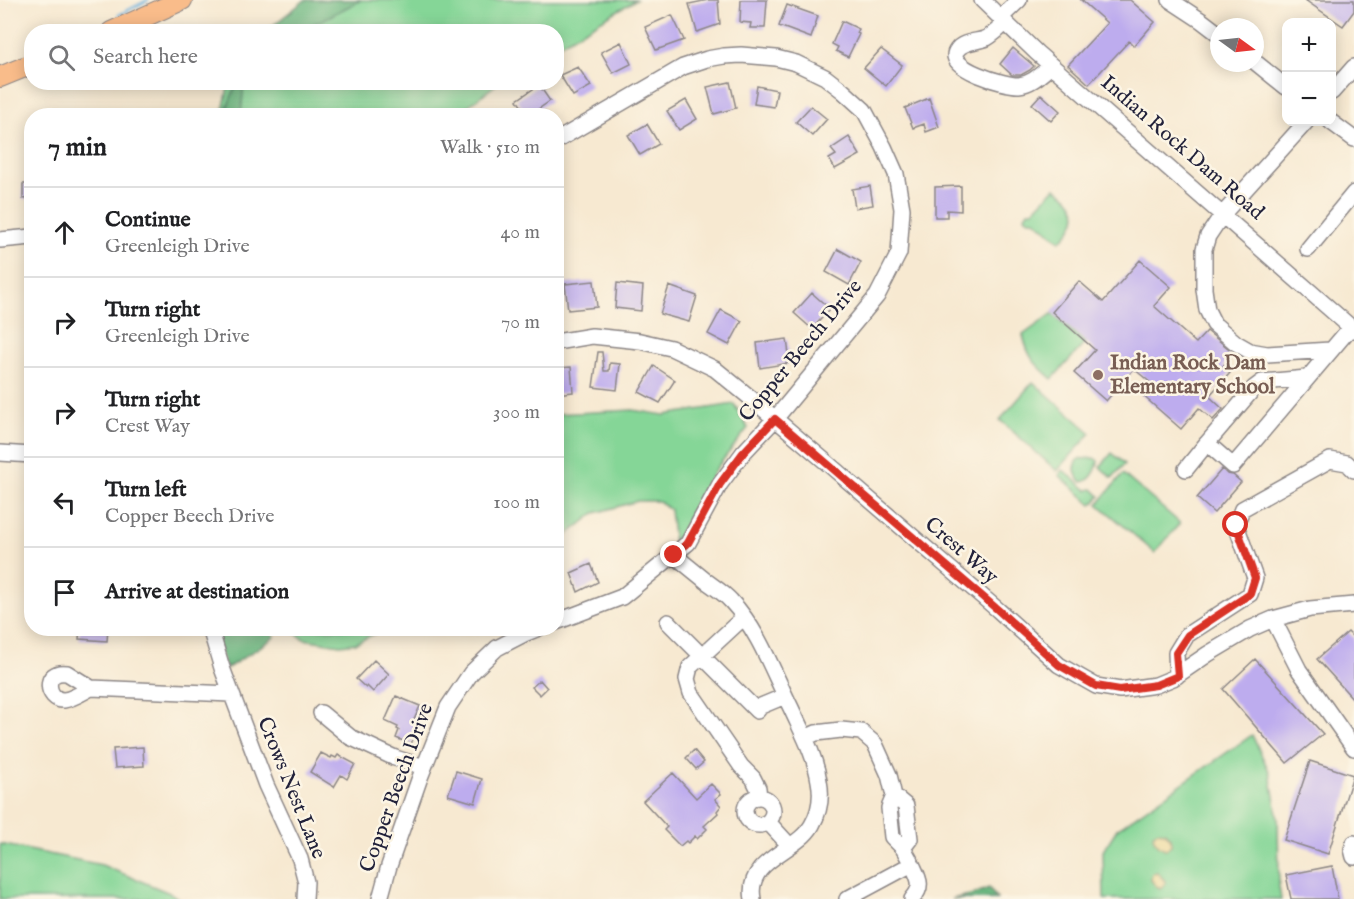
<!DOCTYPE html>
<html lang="en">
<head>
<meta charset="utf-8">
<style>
	body { margin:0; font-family:"IM FELL English",serif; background:#f2f2f2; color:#202124 }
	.controls { position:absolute; right:18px; top:18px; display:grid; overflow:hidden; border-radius:12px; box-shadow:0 3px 15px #0003 }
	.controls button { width:54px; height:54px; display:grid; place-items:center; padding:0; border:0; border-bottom:2px solid #e0e0e0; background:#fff; color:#202124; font:30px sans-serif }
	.compass { position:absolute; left:1210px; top:18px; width:54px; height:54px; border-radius:50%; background:#fff; box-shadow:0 3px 15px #0003; rotate:105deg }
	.stop { position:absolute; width:18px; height:18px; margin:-14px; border:4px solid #d93025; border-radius:50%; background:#fff }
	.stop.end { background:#d93025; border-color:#fff; box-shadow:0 2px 6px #0008 }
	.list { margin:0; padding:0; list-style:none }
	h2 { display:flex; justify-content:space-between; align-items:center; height:78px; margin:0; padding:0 24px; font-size:26px }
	h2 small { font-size:20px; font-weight:400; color:#757577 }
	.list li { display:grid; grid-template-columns:39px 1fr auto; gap:18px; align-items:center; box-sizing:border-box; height:90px; padding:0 24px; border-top:2px solid #e0e0e0 }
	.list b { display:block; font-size:22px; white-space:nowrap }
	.list p { margin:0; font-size:20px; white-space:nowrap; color:#757577 }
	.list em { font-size:20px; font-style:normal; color:#757577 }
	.icon { flex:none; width:33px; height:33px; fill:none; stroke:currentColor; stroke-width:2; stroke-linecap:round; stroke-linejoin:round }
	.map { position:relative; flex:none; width:1354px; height:899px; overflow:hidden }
	.search { position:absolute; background:#fff; box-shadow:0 3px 15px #0003; left:24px; top:24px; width:540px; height:66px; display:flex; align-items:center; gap:15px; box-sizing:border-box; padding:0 21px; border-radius:24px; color:#757577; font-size:22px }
	.panel { position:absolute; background:#fff; box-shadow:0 3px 15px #0003; left:24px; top:108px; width:540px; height:528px; border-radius:24px }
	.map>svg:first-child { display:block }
	.green { fill:#85d697; stroke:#547c69; stroke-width:1.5 }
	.forest { fill:#6cb780; stroke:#476c5e; stroke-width:1.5 }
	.sand { fill:#eeda9e; stroke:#887e6c; stroke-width:1.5 }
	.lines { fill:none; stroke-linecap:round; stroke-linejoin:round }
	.stream { stroke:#61abd9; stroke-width:3 }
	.building { fill:#bdacee }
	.minor-casing { stroke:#8c8686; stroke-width:18 }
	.major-casing { stroke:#8c8686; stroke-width:22 }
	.minor { stroke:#fff; stroke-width:15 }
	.major { stroke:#f9bc8a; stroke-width:20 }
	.route { stroke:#d93025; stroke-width:8 }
	.education-dot { fill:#8d6e63; stroke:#fcf5e5; stroke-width:2 }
	.labels { text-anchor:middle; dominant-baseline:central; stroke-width:5; stroke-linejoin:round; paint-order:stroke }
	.street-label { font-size:21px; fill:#22223b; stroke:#fcf5e5 }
	.education-label { font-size:21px; font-weight:bold; fill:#785e54; stroke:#fcf5e5; text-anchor:start }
</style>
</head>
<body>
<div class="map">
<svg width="1354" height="899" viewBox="0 0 1354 899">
	<rect width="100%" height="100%" fill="#fcf5e5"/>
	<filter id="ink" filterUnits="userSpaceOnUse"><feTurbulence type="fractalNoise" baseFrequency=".0167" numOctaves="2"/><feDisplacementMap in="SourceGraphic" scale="12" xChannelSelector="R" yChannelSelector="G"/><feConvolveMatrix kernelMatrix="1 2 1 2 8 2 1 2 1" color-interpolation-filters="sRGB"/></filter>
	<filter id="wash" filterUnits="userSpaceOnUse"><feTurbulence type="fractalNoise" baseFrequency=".008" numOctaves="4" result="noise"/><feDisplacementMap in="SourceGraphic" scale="24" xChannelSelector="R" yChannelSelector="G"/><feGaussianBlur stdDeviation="1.35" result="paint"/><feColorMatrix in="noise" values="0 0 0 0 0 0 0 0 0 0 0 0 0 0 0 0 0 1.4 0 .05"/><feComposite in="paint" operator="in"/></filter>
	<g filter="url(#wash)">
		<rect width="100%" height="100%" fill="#f7e9d1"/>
		<path class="green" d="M320 0H636L557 46 556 32H261Z
			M229 83H498L456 115 222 116Z
			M1055 188C1060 191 1066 195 1070 200 1083 215 1072 230 1060 241L1035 220H1029L1026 218 1025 216 1028 211H1033Z
			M1052 314 1085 343 1052 379C1035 364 1028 358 1023 335Z
			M1033 382 1091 433 1057 471 1000 420Z
			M734 404 748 428 715 470 674 545 670 510 659 501H638L595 513 557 543V414L633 410 664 415Z
			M1112 453 1125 464 1112 478 1100 467Z
			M1094 458 1098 461C1097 470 1091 481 1082 482 1074 476 1073 466 1079 459Z
			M1063 470 1087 490 1093 489 1100 496 1092 505 1059 475Z
			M1123 474 1180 523 1155 553 1098 504Z
			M289 629H384L356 643 340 645 304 639Z
			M1252 735 1270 773 1278 819 1279 887 1281 899H1104L1103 851 1117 829Z
			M0 844 102 865 172 894 179 899H0Z"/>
		<path class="forest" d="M305 0H361L301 31H266Z
			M237 83H244L241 115H224Z
			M212 629H271L275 637 226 669Z
			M989 888 997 899H952L974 894Z"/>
		<path class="sand" d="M1157 831 1165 832 1171 839V845L1167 849C1161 849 1153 841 1153 835Z
			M1157 872 1165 881V884L1161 888 1156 886 1151 880 1152 874Z"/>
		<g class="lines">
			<path class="stream" d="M119 15 148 0"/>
		</g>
		<g id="blocks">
			<path class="building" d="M708 0H718L720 24 697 32 689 4Z
				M741 0H767L765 28H750L751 23 740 22Z
				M1081 0H1130L1155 22 1134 46 1129 41 1089 84 1068 65 1107 23Z
				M1305 0H1354V11L1343 26Z
				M787 5 818 16 811 38 779 26Z
				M672 15 684 40 656 50 645 27Z
				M842 21 859 29 857 33 859 34 848 57 836 51 838 47 832 44Z
				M621 42 631 64 613 73 601 52Z
				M1013 48 1034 66 1030 70 1021 75H1012L1000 64Z
				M881 49 902 65 886 86 864 68Z
				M578 67 591 86 573 96 560 75Z
				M730 82 736 108 714 114 707 87Z
				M539 85 550 101 537 110 540 116H528L517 100Z
				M757 86 777 90 774 107 754 104Z
				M1041 94 1060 111 1051 121 1032 104Z
				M929 98 939 127 926 132 924 124 913 128 905 108Z
				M686 100 697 119 679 130 667 111Z
				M811 106 827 119 812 136 796 122Z
				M647 124 659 144 640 155 628 135Z
				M849 137 860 155 835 169 829 159 836 155 831 149Z
				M23 184H32V198L23 199Z
				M870 186 873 205 855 208 852 189Z
				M961 186V211L947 210V217H935V187Z
				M838 249 861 262 849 285 826 272Z
				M1140 260 1171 287 1154 306 1196 343 1207 331 1234 353 1223 366 1230 373 1209 396 1223 409 1213 420 1199 408 1181 429 1141 394 1151 383 1134 369 1106 401 1074 373 1095 350 1052 312 1079 281 1103 302Z
				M594 281 597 307 568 310 565 284Z
				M617 283 643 286 641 311 615 308Z
				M669 286 697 296 689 322 660 314Z
				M812 293 830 309 812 329 794 313Z
				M721 310 742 321 729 345 708 334Z
				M787 339 790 363 760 368 757 343Z
				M598 352H602L604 371H609L610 363 620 364 617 390 593 387Z
				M654 366 675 380 660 403 639 392Z
				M571 367 573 392 556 394V368Z
				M1222 469 1227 474 1233 475 1241 482 1214 513 1197 498Z
				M591 564 598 582 578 592 571 573Z
				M80 628H108L107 641 79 639Z
				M1348 632 1354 638V700L1317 659Z
				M1255 659 1323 734 1287 763 1223 689Z
				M374 660 389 674 373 692 367 686 366 688 356 679Z
				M540 680 547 688 540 695 532 687Z
				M396 696 420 706 413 722 419 724 411 744 396 738 399 730 397 729 398 727 385 721Z
				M143 747 144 766 115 768 113 749Z
				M694 750 704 762 696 769 686 758Z
				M321 753 331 758 332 756 336 758 338 755 355 764 347 779 341 775 334 787 310 772Z
				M1310 761 1353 775 1328 854 1284 840Z
				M456 771 482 779 475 803 448 795Z
				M673 773 696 798 711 784 721 794 715 799 721 806 717 811 718 813 704 826 707 829 697 839 695 836 688 843 686 841 680 846 664 830 667 827 643 801Z
				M1332 866 1338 899H1291L1286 875Z"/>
		</g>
	</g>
	<g filter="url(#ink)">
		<use href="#blocks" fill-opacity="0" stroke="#8c8686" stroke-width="1.5"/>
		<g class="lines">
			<g class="minor-casing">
				<path id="minor" d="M982 0 1037 53 1354 330
					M1170 0 1202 21 1219 34
					M1000 18 1019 0
					M1005 23C1000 28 994 34 987 38 978 42 963 41 957 50 943 68 1007 86 1019 85 1032 84 1042 73 1051 66
					M1255 62 1286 87
					M1332 92 1354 67
					M1306 122 1222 215 1208 236 1204 249V289L1207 310 1214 324 1236 343 1250 351 1267 354 1330 350
					M1331 122 1354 139
					M556 141 683 67 707 59 724 56 741 55 776 58 796 63 825 77 843 91 864 110 884 147 896 174 902 209 899 253 877 296 775 419 743 453 720 484 688 543 622 597 556 622
					M0 240 32 237
					M1308 249 1354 193
					M556 342 592 336 640 341 671 348 715 369 747 395 826 462 998 610 1059 665 1096 686 1120 690 1156 685 1173 678 1208 654 1250 629 1273 619 1310 609 1354 605
					M1307 378 1262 382 1254 388 1207 443 1233 466 1351 327
					M0 453 32 455
					M1186 469 1207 443
					M674 555C684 563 695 572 706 581 714 587 724 593 731 601 759 631 773 672 791 708 802 732 815 755 819 781 822 796 820 811 812 825 797 852 745 859 753 899
					M744 617 690 667 687 679 691 693 741 766 753 778 758 788 759 797
					M1273 619 1299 670 1354 748
					M668 622 757 711 761 706 785 696
					M210 628 222 668 266 785 300 859 306 882 305 899
					M1177 676 1176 653 1187 635 1250 594 1255 578 1236 525 1242 509 1330 460 1347 463 1354 470
					M91 688C83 692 73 699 64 700 46 701 42 669 67 673L91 688 231 694
					M321 713 350 737 395 758 424 767
					M805 738 816 733 841 730 861 732 875 744 889 775 894 796 889 808 892 837 903 848
					M745 811a14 14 0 1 1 28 0a14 14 0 1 1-28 0Z
					M768 822 790 846
					M1354 843 1352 849 1354 857
					M380 899 389 866 419 780 448 707 471 673 497 648 524 634 539 628
					M847 899 912 864 903 848 910 839 906 806 894 796
					M912 899C924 886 919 879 912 864"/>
			</g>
			<g class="major-casing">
				<path id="major" d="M111 32 182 0
					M0 77 32 64"/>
			</g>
			<use href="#minor" class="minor"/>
			<use href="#major" class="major"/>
		</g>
	</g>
	<g class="lines" filter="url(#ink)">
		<path class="route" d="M674 555 688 543 720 484 743 453 775 419 998 610 1059 665 1096 686 1120 690 1156 685 1178 676 1176 653 1188 635 1250 594 1255 578 1236 525"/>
	</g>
	<circle class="education-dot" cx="1098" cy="375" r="6"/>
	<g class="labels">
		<g class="street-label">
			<text transform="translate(1182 148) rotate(41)">Indian Rock Dam Road</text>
			<text transform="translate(801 351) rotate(-50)">Copper Beech Drive</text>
			<text transform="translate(961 551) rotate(41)">Crest Way</text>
			<text transform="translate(291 788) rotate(68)">Crows Nest Lane</text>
			<text transform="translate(397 788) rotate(-70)">Copper Beech Drive</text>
		</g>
		<g class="education-label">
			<text x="1110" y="363">Indian Rock Dam<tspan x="1110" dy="24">Elementary School</tspan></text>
		</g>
	</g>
</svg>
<div class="controls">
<button>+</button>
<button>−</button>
</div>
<svg class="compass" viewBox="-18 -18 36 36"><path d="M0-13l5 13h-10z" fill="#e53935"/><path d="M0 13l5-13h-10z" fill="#757577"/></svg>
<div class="stop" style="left:1236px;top:525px"></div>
<div class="stop end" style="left:674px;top:555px"></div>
<div class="search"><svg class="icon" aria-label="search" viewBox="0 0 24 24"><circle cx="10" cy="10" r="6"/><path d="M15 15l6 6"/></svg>Search here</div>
<section class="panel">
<h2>7 min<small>Walk · 510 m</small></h2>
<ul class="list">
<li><svg class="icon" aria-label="ahead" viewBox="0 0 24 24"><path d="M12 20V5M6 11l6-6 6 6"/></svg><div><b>Continue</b><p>Greenleigh Drive</p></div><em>40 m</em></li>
<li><svg class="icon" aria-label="right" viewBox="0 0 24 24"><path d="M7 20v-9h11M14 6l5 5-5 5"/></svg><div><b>Turn right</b><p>Greenleigh Drive</p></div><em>70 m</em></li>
<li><svg class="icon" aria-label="right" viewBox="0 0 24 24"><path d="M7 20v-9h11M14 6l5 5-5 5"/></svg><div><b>Turn right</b><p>Crest Way</p></div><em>300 m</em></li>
<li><svg class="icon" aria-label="left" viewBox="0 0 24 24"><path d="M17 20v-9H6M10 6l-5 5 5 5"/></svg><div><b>Turn left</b><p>Copper Beech Drive</p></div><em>100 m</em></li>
<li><svg class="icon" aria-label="arrive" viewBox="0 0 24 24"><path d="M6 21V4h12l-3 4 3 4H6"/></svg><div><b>Arrive at destination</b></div></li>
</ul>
</section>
</div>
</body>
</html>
